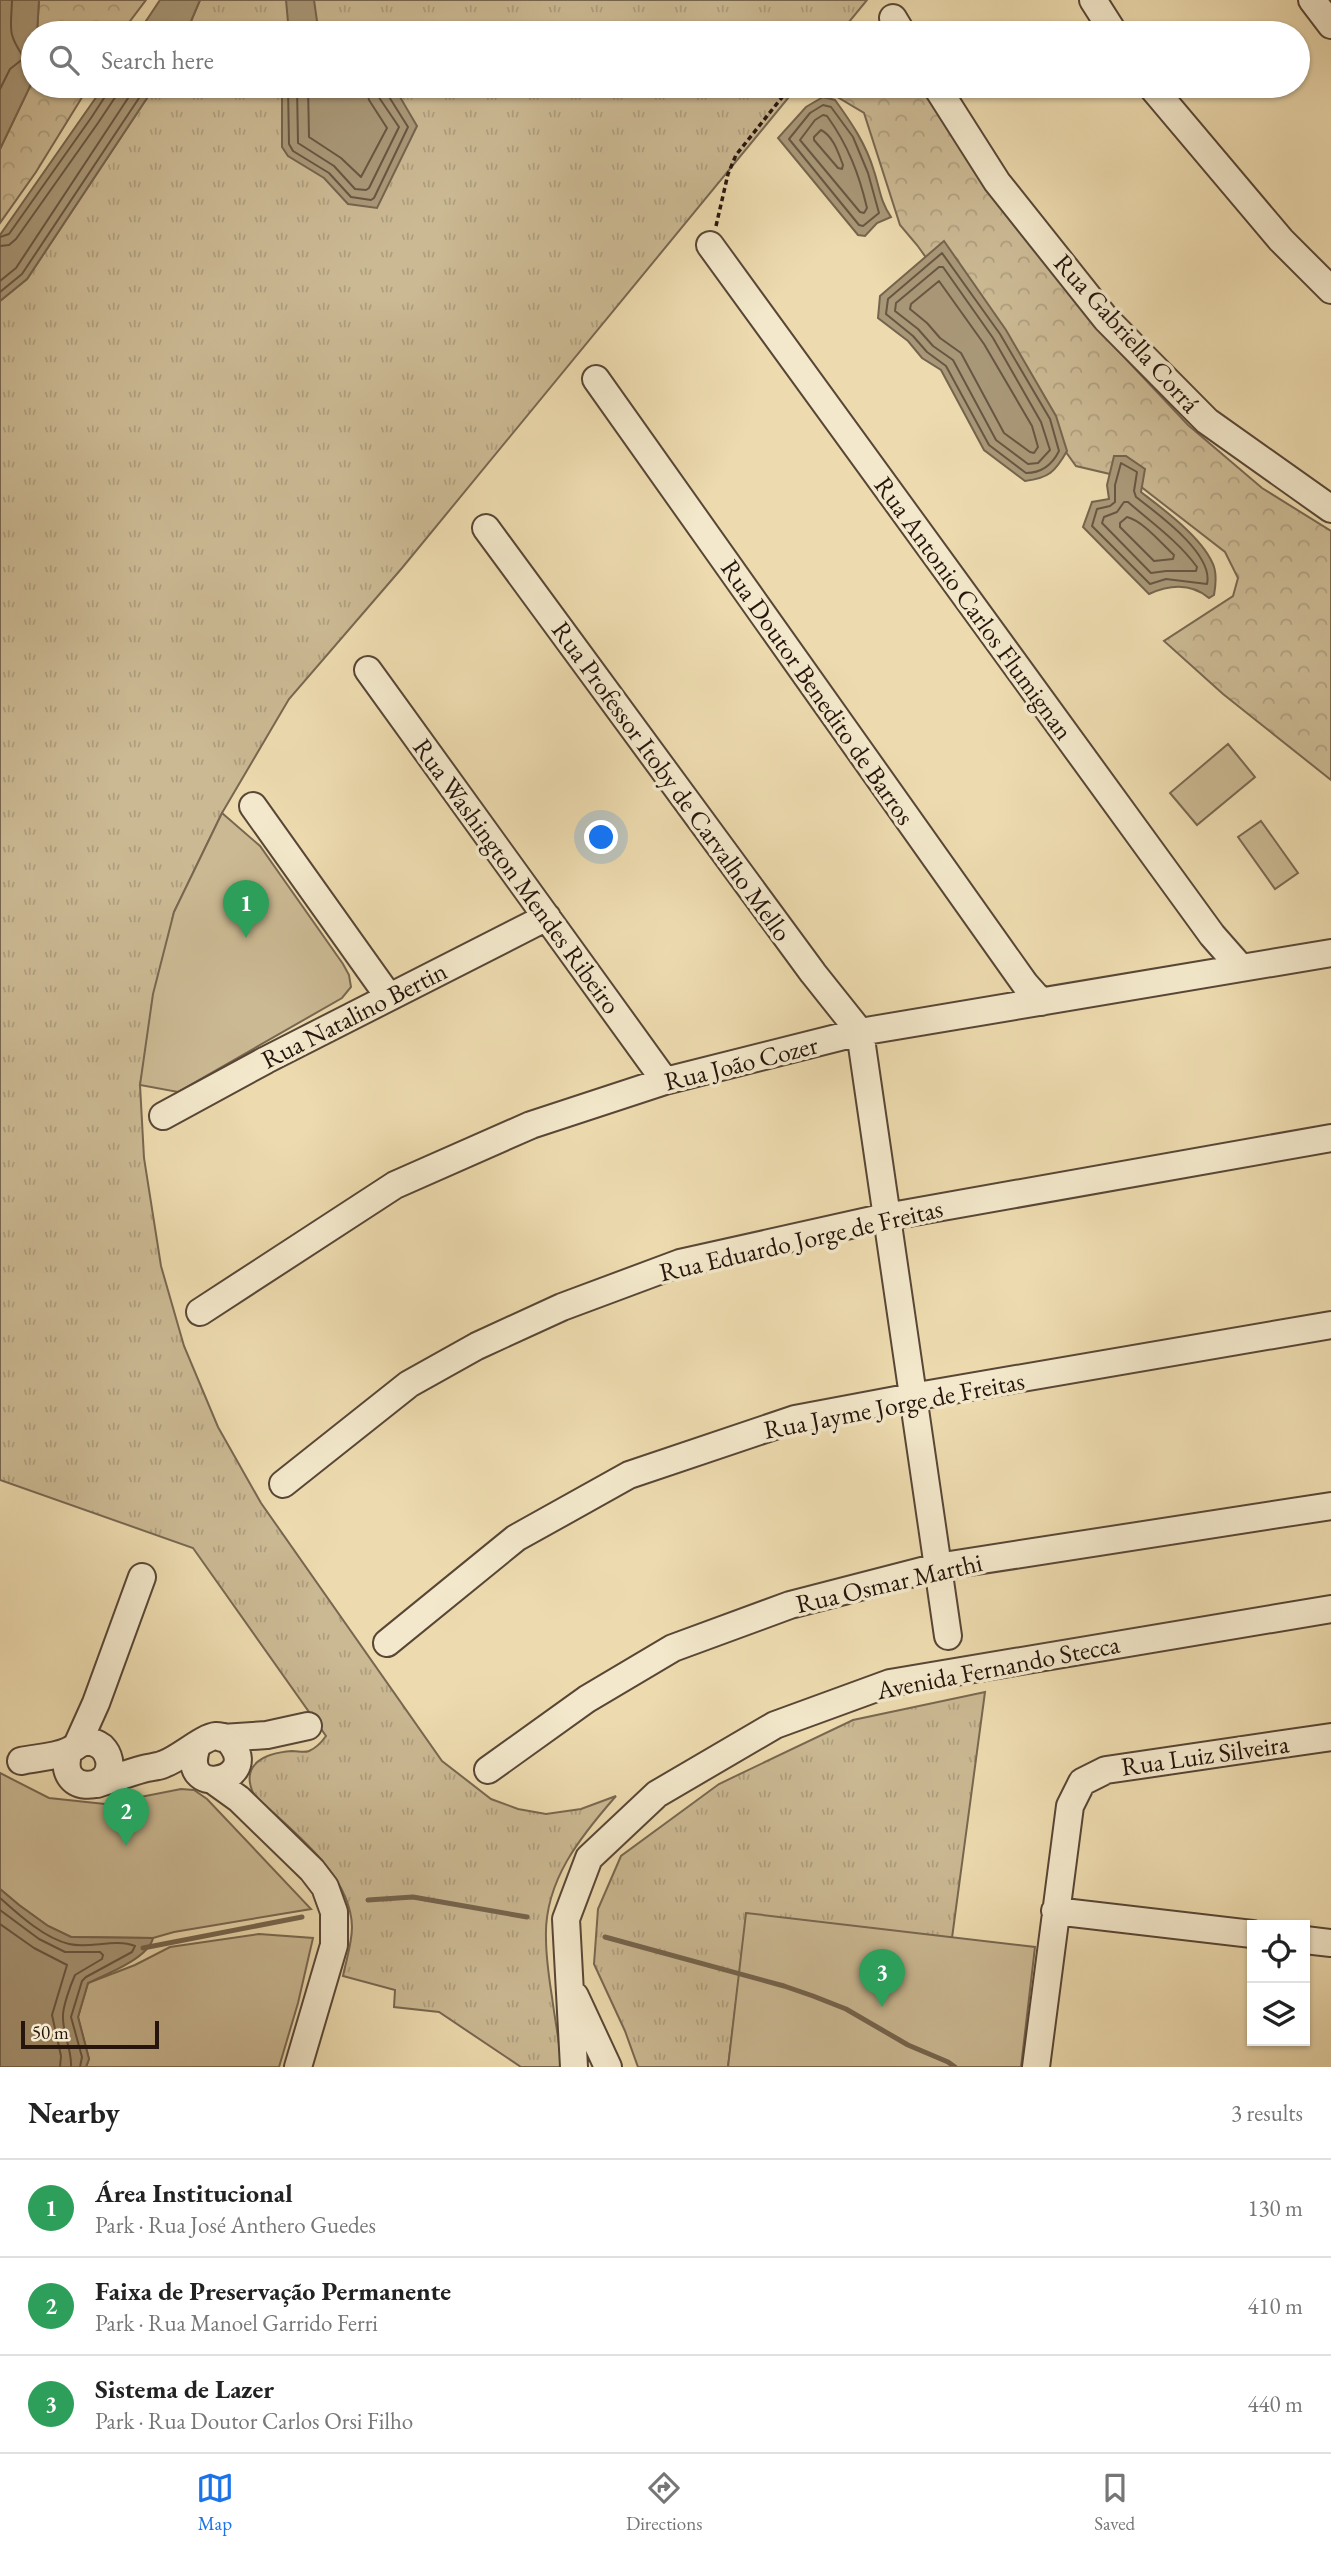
<!DOCTYPE html>
<html lang="en">
<head>
<meta charset="utf-8">
<style>
	body { margin:0; font-family:"EB Garamond",serif; background:#f2f2f2; color:#222 }
	.controls { position:absolute; right:21px; bottom:21px; display:grid; overflow:hidden; border-radius:0px; box-shadow:0 2px 5px #0004 }
	.controls button { width:63px; height:63px; display:grid; place-items:center; padding:0; border:0; border-bottom:2px solid #e0e0e0; background:#fff; color:#222; font:35px sans-serif }
	.scale { position:absolute; left:21px; bottom:18px; width:138px; box-sizing:border-box; padding-left:7px; border:4px solid #26150d; border-top:0; font-size:19px; line-height:24px; white-space:nowrap; color:#26150d; -webkit-text-stroke:5px #f3e8cb; paint-order:stroke }
	.you { position:absolute; left:602px; top:838px; width:24px; height:24px; margin:-18px; border:5px solid #fff; border-radius:50%; background:#1a73e8; box-shadow:0 0 0 10px #1a73e833 }
	.badge { display:grid; place-items:center; width:46px; height:46px; border-radius:50%; background:#1a73e8; color:#fff; font-size:23px; font-weight:700 }
	.pin { position:absolute; translate:-50% -58px; filter:drop-shadow(0 2px 4px #0008) }
	.pin::after { content:''; position:absolute; top:37px; width:24px; height:21px; background:inherit; clip-path:polygon(0 0,100% 0,50% 100%) }
	.list { margin:0; padding:0; list-style:none }
	h2 { display:flex; justify-content:space-between; align-items:center; height:91px; margin:0; padding:0 28px; font-size:30px }
	h2 small { font-size:23px; font-weight:400; color:#767676 }
	.list li { display:grid; grid-template-columns:46px 1fr auto; gap:21px; align-items:center; box-sizing:border-box; height:98px; padding:0 28px; border-top:2px solid #e0e0e0 }
	.list b { display:block; font-size:26px; white-space:nowrap }
	.list p { margin:0; font-size:23px; white-space:nowrap; color:#767676 }
	.list em { font-size:23px; font-style:normal; color:#767676 }
	.icon { flex:none; width:38px; height:38px; fill:none; stroke:currentColor; stroke-width:2; stroke-linecap:round; stroke-linejoin:round }
	.map { position:relative; flex:none; width:1331px; height:2067px; overflow:hidden }
	.search { position:absolute; background:#fff; box-shadow:0 2px 5px #0004; left:21px; right:21px; top:21px; height:77px; display:flex; align-items:center; gap:18px; box-sizing:border-box; padding:0 24px; border-radius:38px; color:#767676; font-size:26px }
	.sheet { height:385px; background:#fff }
	nav { display:flex; justify-content:space-around; align-items:center; box-sizing:border-box; height:98px; border-top:2px solid #e0e0e0; background:#fff; font-size:19px; color:#767676 }
	nav a { display:grid; justify-items:center; gap:4px }
	nav .on { color:#1a73e8 }
	.map>svg:first-child { display:block }
	.grass { fill:url(#grass-tufts); stroke:#786750; stroke-width:2 }
	.forest { fill:url(#forest-crowns); stroke:#786750; stroke-width:2 }
	.park { fill:#cbb993; stroke:#786750; stroke-width:2 }
	.water { fill:#a99878; stroke:#75644d; stroke-width:2 }
	.lines { fill:none; stroke-linecap:round; stroke-linejoin:round }
	.shore { stroke:#685642; stroke-width:2 }
	.stream { stroke:#75644d; stroke-width:5 }
	.minor-casing { stroke:#584636; stroke-width:30 }
	.path { stroke:#26150d; stroke-width:3.5; stroke-dasharray:5 3.5; stroke-linecap:butt }
	.minor { stroke:#f3e8cb; stroke-width:26 }
	.labels { text-anchor:middle; dominant-baseline:central; stroke-width:7; stroke-linejoin:round; paint-order:stroke }
	.street-label { font-size:26px; fill:#26150d; stroke:#f3e8cb }
</style>
</head>
<body>
<div class="map">
<svg width="1331" height="2067" viewBox="0 0 1331 2067">
	<defs>
		<pattern id="grass-tufts" width="24" height="20" patternUnits="userSpaceOnUse" patternTransform="scale(1.75)"><rect width="24" height="20" fill="#cbb993"/><path d="M3 7l-1-3M5 7V3M7 7l1-3M15 17l-1-3M17 17v-4M19 17l1-3" fill="none" stroke="#ae9e7e"/></pattern>
		<pattern id="forest-crowns" width="20" height="18" patternUnits="userSpaceOnUse" patternTransform="scale(1.75)"><rect width="20" height="18" fill="#cbb993"/><path d="M2 6a3 3 0 1 1 6 0M12 15a3 3 0 1 1 6 0" fill="none" stroke="#ae9e7e"/></pattern>
	</defs>
	<rect width="100%" height="100%" fill="#eddbaf"/>
	<filter id="stains"><feTurbulence type="fractalNoise" baseFrequency=".00286" numOctaves="4"/><feColorMatrix values="0 0 0 0 .2 0 0 0 0 .09 0 0 0 0 .02 0 0 0 .5 -.17"/></filter>
	<radialGradient id="worn" r=".72"><stop offset=".6" stop-color="#630" stop-opacity="0"/><stop offset="1" stop-color="#630" stop-opacity=".3"/></radialGradient>
	<path class="grass" d="M200 0H867L840 33H186Z
		M155 86H798L402 568 289 699 222 813 174 912 140 1085 144 1158 161 1266 184 1346 218 1427 261 1503 442 1761 491 1799 518 1809 546 1814 581 1809 616 1796C581 1836 544 1881 546 1938 546 1958 549 1978 552 1997 555 2021 560 2043 561 2067H521L439 2012 394 2007 395 1990 343 1976C346 1961 352 1943 352 1927 351 1873 289 1829 254 1795 239 1764 265 1753 292 1751 298 1751 304 1753 309 1751 316 1748 321 1743 326 1736L193 1548 0 1480V301L27 279Z
		M985 1692 952 1938 747 1914 728 2067H638L625 2031 594 1964 598 1909 621 1856 719 1784 853 1720Z"/>
	<path class="forest" d="M39 0H146L121 33H37Z
		M33 80V86H89L36 172 0 223V149Z
		M819 86H925L977 171 1030 245 1109 341 1188 425 1262 488 1331 531V780L1223 694 1164 641 1233 596 1238 578 1225 552 1131 479 1076 466 917 245 900 225 864 113Z"/>
	<path class="park" d="M1228 744 1255 777 1197 825 1170 793Z
		M222 813 260 846 343 964 349 975 351 987 342 998 178 1092 140 1085 153 994 174 912Z
		M1261 821 1298 873 1275 889 1238 837Z
		M0 1773 49 1798 105 1804 181 1789 194 1790 207 1799 311 1909 174 1932 153 1938 71 1937 48 1926 19 1905 0 1889Z
		M746 1913 1035 1947 1021 2067H728Z
		M259 1934 313 1938 298 2003 279 2067H86L89 2059 78 2017 88 1983 135 1965 170 1947Z"/>
	<path class="water" d="M0 0H39L37 33H33V80L0 149Z
		M160 0H200L186 33H138Z
		M286 0H314L318 28 322 33H289Z
		M104 86H155L27 279 0 301V235Z
		M282 86H390L400 97 417 126 377 208 348 204 324 178 288 156 282 147Z
		M823 97 835 100C851 122 866 144 874 171 880 189 880 201 891 217L877 223 865 236 858 235 778 138 806 107Z
		M944 241 1006 330 1056 416 1067 451C1055 472 1049 478 1025 481L984 450 941 370 922 358 908 341 878 318 880 296Z
		M1114 456H1126L1145 469 1141 492C1163 509 1200 536 1212 562 1217 571 1216 584 1214 595L1209 598C1191 583 1169 585 1149 594L1083 527 1092 502 1109 499 1107 485Z
		M0 1889 19 1905 48 1926 71 1937 153 1938C149 1958 105 1975 88 1983L78 2017 89 2059 86 2067H0Z"/>
	<g class="lines">
		<path class="shore" d="M288 86 289 144 293 151 329 173 351 197 371 200 374 198 408 127 386 92 385 86
			M297 86 298 143 334 166 355 189 366 190 369 188 399 127 378 96 377 86
			M308 86 309 137 341 158 361 177 387 128 369 100 366 86
			M0 89 10 69 24 58C7 32 11 31 12 0
			M823 105 831 107 853 137 868 173 879 213 863 226 859 225 789 139 810 113Z
			M823 115 827 116C848 145 859 174 867 208L864 213 860 212 800 140 815 120Z
			M821 130C833 136 838 152 843 165L842 169 838 168 814 140V137Z
			M0 237 9 234 91 118 108 92 109 86
			M0 246 9 245 16 239 98 123 116 96 118 86
			M942 253 1000 334 1050 419 1059 451C1052 465 1042 473 1026 473L989 445 946 366 927 352 913 336 886 314 888 299Z
			M939 267H943L993 338 1041 422 1050 450 1038 463 1028 464 996 440 953 360 933 346 918 329 895 311 896 303Z
			M0 281 16 268 136 86
			M939 281 984 344 1032 426 1038 447 1034 453 1030 452 1004 433 961 353 940 338 927 323 910 309 911 304Z
			M0 292 22 274 147 86
			M1121 463 1137 472 1134 491 1136 497C1158 514 1214 554 1207 584L1166 579 1150 584 1092 526 1097 509 1110 506 1115 502V485Z
			M1124 502H1128C1152 523 1178 541 1197 567L1196 571H1166L1151 573 1102 523 1104 517 1117 512Z
			M1127 517C1143 521 1161 543 1174 555L1173 559 1154 561 1120 527V523Z
			M0 1898C19 1915 44 1938 69 1944 90 1949 115 1938 135 1946L132 1952 86 1977 82 1981 71 2017 82 2057 80 2067
			M0 1910 39 1939 65 1952H100L103 1955 102 1959 75 1975C71 1984 62 2008 63 2018 63 2035 72 2049 71 2067
			M0 1924 34 1948 67 1965 52 2015 61 2056 60 2067"/>
		<path class="stream" d="M368 1900 413 1897 527 1917
			M605 1937 784 1986 813 1996 846 2009 908 2045 948 2062 955 2067
			M143 1948 302 1917"/>
		<g class="minor-casing">
			<path id="minor" d="M1093 0 1114 33
				M1312 0 1331 25
				M893 18 902 33
				M936 86 997 182 1106 319 1207 421 1331 509
				M1151 86 1281 240 1331 290
				M710 245 1212 935 1241 968
				M596 379 1025 984 1041 1002
				M486 528 813 973 860 1032 948 1636
				M368 670 665 1081
				M253 806 389 997
				M163 1116 266 1060 547 917
				M200 1312 395 1185 531 1125 665 1081 860 1032 1331 953
				M283 1484 409 1384 477 1346 562 1307 680 1263 886 1217 1331 1138
				M387 1643 516 1538 629 1475 795 1419 912 1397 1331 1325
				M222 1738 267 1735 308 1726
				M78 1743 96 1703 142 1577
				M21 1761C35 1758 55 1757 68 1751 76 1748 78 1742 87 1742 92 1741 98 1744 102 1747 106 1751 108 1755 109 1760 115 1794 54 1795 69 1751
				M488 1770 587 1699 673 1648 790 1605 937 1567 1331 1506
				M214 1781 239 1799 312 1870 325 1887 334 1912V1945L298 2067
				M97 1784C113 1779 128 1773 143 1769 150 1767 158 1767 164 1764 179 1759 203 1737 216 1736 223 1736 229 1740 233 1746 258 1782 178 1799 197 1746
				M1055 1911 1252 1934
				M1305 1940 1331 1943
				M575 1996 608 2067
				M574 2067 566 1919 589 1858 657 1794 775 1725 890 1683 1331 1609
				M1036 2067 1070 1806 1082 1782 1106 1770 1331 1737"/>
		</g>
		<path class="path" d="M857 33 871 23
			M716 226 728 174 736 155 791 86"/>
		<use href="#minor" class="minor"/>
	</g>
	<g class="labels">
		<g class="street-label">
			<text transform="translate(1127 333) rotate(48)">Rua Gabriella Corrá</text>
			<text transform="translate(974 608) rotate(54)">Rua Antonio Carlos Flumignan</text>
			<text transform="translate(818 692) rotate(55)">Rua Doutor Benedito de Barros</text>
			<text transform="translate(672 781) rotate(54)">Rua Professor Itoby de Carvalho Mello</text>
			<text transform="translate(517 876) rotate(54)">Rua Washington Mendes Ribeiro</text>
			<text transform="translate(354 1015) rotate(-27)">Rua Natalino Bertin</text>
			<text transform="translate(741 1063) rotate(-14)">Rua João Cozer</text>
			<text transform="translate(801 1240) rotate(-13)">Rua Eduardo Jorge de Freitas</text>
			<text transform="translate(894 1405) rotate(-11)">Rua Jayme Jorge de Freitas</text>
			<text transform="translate(889 1583) rotate(-13)">Rua Osmar Marthi</text>
			<text transform="translate(998 1667) rotate(-11)">Avenida Fernando Stecca</text>
			<text transform="translate(1205 1755) rotate(-8)">Rua Luiz Silveira</text>
		</g>
	</g>
	<rect width="100%" height="100%" filter="url(#stains)"/>
	<rect width="100%" height="100%" fill="url(#worn)"/>
</svg>
<div class="controls">
<button><svg class="icon" aria-label="locate" viewBox="0 0 24 24"><circle cx="12" cy="12" r="6"/><path d="M12 2v4M12 18v4M2 12h4M18 12h4"/></svg></button>
<button><svg class="icon" aria-label="layers" viewBox="0 0 24 24"><path d="M12 4l9 5-9 5-9-5zM3 14l9 5 9-5"/></svg></button>
</div>
<div class="scale">50 m</div>
<div class="you"></div>
<div class="pin badge" style="left:246px;top:938px;background:#2e9e5b">1</div>
<div class="pin badge" style="left:126px;top:1846px;background:#2e9e5b">2</div>
<div class="pin badge" style="left:882px;top:2007px;background:#2e9e5b">3</div>
<div class="search"><svg class="icon" aria-label="search" viewBox="0 0 24 24"><circle cx="10" cy="10" r="6"/><path d="M15 15l6 6"/></svg>Search here</div>
</div>
<section class="sheet">
<h2>Nearby<small>3 results</small></h2>
<ul class="list">
<li><span class="badge" style="background:#2e9e5b">1</span><div><b>Área Institucional</b><p>Park · Rua José Anthero Guedes</p></div><em>130 m</em></li>
<li><span class="badge" style="background:#2e9e5b">2</span><div><b>Faixa de Preservação Permanente</b><p>Park · Rua Manoel Garrido Ferri</p></div><em>410 m</em></li>
<li><span class="badge" style="background:#2e9e5b">3</span><div><b>Sistema de Lazer</b><p>Park · Rua Doutor Carlos Orsi Filho</p></div><em>440 m</em></li>
</ul>
</section>
<nav>
<a class="on"><svg class="icon" aria-label="map" viewBox="0 0 24 24"><path d="M3 6l6-2 6 2 6-2v14l-6 2-6-2-6 2zM9 4v14M15 6v14"/></svg>Map</a>
<a><svg class="icon" aria-label="directions" viewBox="0 0 24 24"><path d="M12 3l9 9-9 9-9-9zM9 14v-3h6M13 9l2 2-2 2"/></svg>Directions</a>
<a><svg class="icon" aria-label="saved" viewBox="0 0 24 24"><path d="M7 4h10v16l-5-4-5 4z"/></svg>Saved</a>
</nav>
</body>
</html>
